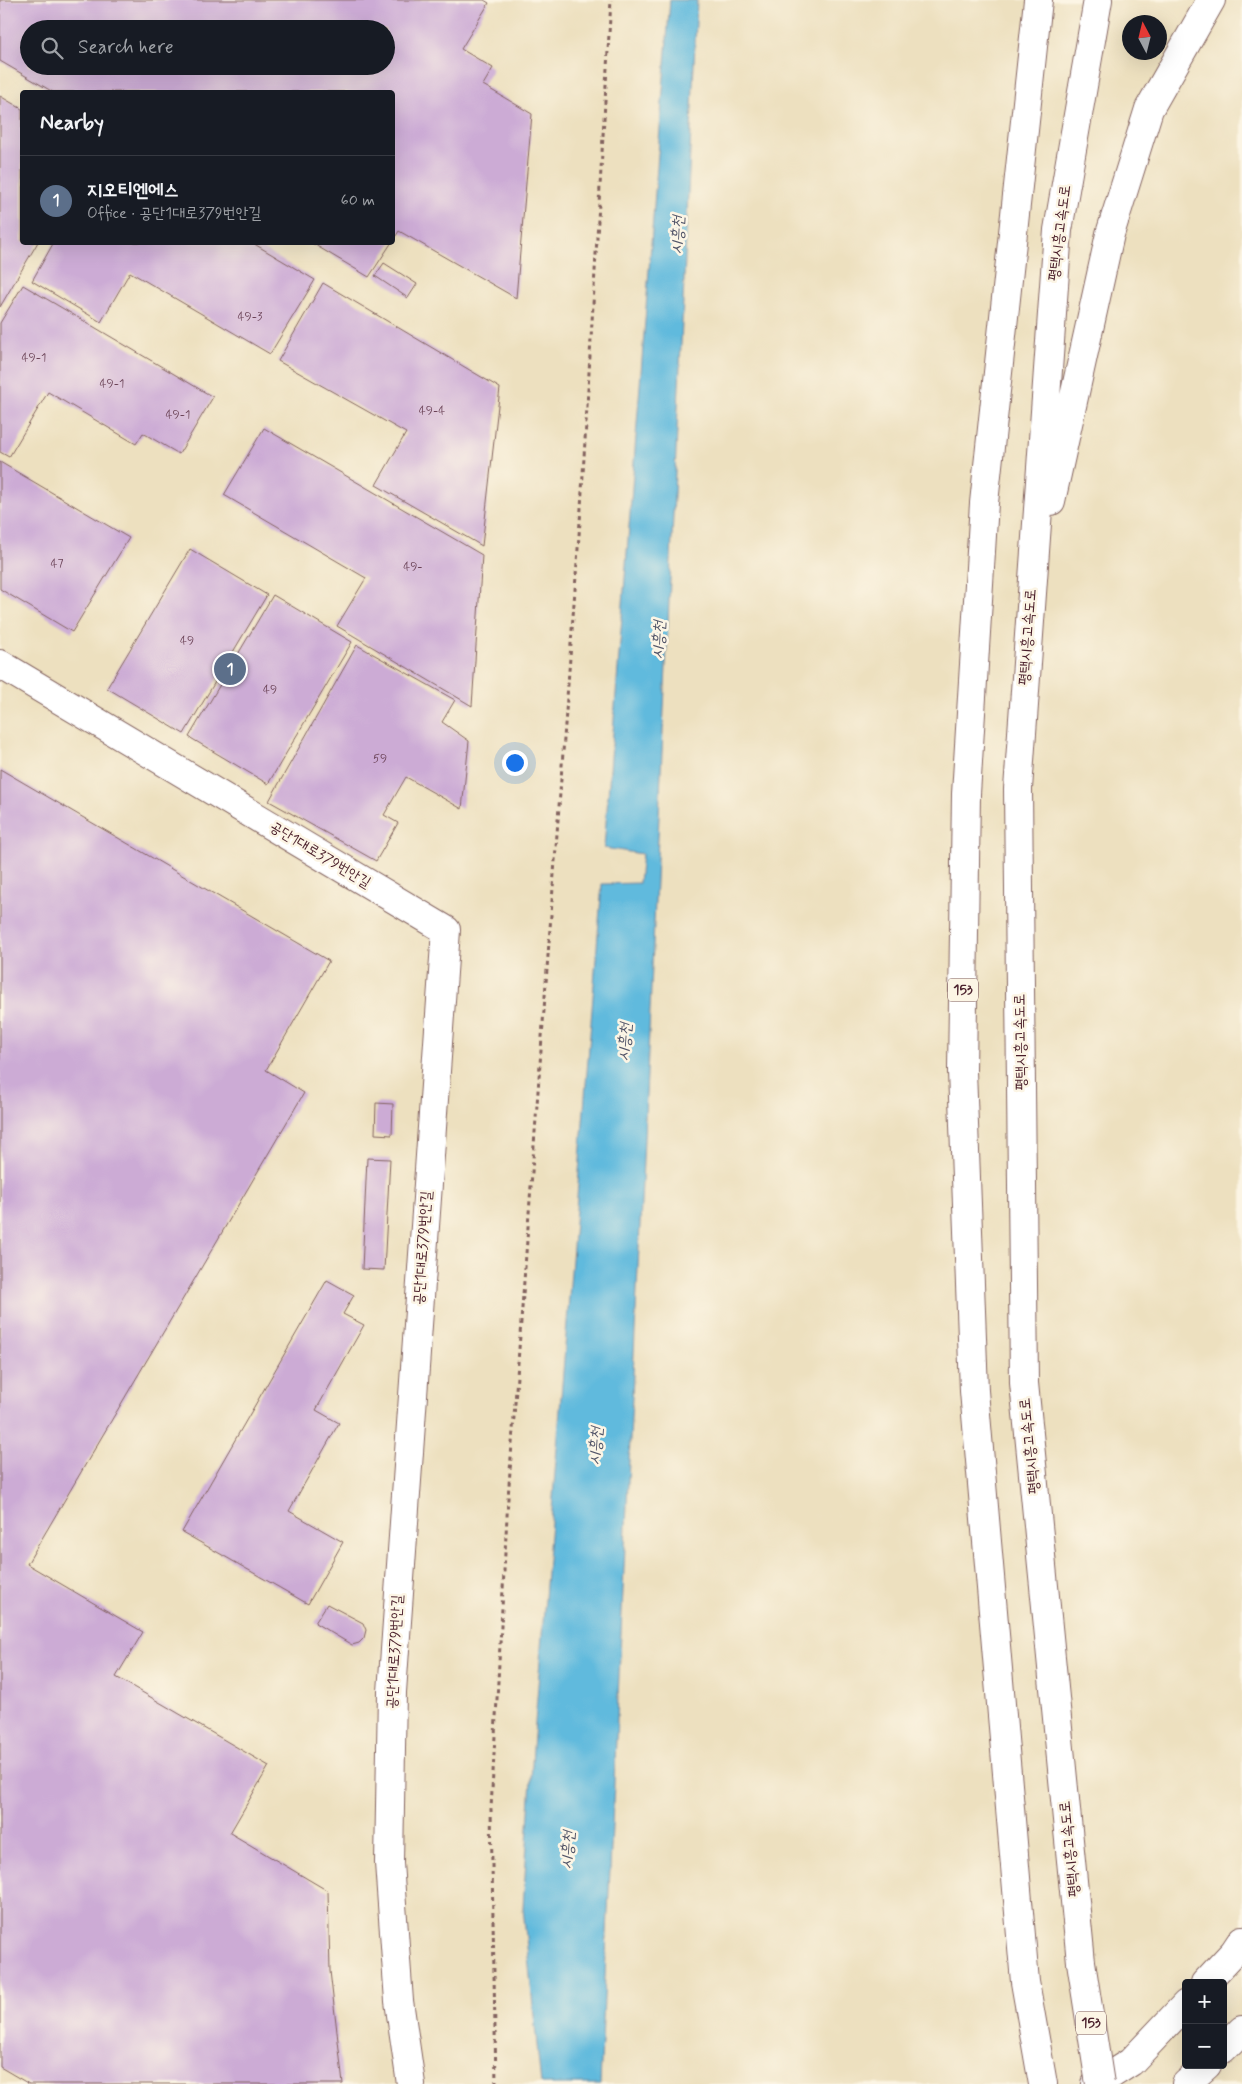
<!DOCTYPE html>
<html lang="en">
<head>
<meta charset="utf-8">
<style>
	body { margin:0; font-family:Mynerve,"Poor Story",sans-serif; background:#20242c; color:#f1f3f6 }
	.controls { position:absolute; right:15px; bottom:15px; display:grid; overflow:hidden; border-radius:5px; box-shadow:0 5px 20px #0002 }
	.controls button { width:45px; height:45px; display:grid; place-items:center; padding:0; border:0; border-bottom:1px solid #363941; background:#171b24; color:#f1f3f6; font:25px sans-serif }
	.compass { position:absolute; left:1122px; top:15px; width:45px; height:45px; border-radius:50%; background:#171b24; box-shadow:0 5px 20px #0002; rotate:353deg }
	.you { position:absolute; left:514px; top:762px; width:18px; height:18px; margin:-12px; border:4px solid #fff; border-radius:50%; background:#1a73e8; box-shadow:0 0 0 8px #1a73e833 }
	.badge { display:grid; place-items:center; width:32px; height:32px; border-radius:50%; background:#c8321e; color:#fff; font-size:16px; font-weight:700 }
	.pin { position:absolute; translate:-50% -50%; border:2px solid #fff; box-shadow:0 1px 5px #0006 }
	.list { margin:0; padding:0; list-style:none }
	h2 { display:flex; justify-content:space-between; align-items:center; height:65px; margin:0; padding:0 20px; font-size:21px }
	h2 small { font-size:16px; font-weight:400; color:#9ea1a6 }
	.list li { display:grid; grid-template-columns:32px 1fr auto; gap:15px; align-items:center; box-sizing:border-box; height:90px; padding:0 20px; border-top:1px solid #363941 }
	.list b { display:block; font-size:19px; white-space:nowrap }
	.list p { margin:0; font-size:16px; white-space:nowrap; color:#9ea1a6 }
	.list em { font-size:16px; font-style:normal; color:#9ea1a6 }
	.icon { flex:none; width:28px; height:28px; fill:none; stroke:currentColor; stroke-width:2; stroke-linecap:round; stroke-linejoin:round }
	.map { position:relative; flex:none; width:1242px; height:2084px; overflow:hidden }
	.search { position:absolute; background:#171b24; box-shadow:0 5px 20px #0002; left:20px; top:20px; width:375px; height:55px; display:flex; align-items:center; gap:12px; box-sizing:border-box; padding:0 18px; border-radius:28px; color:#9ea1a6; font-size:19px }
	.panel { position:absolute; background:#171b24; box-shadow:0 5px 20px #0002; left:20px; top:90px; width:375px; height:155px; border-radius:5px }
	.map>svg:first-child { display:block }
	.water { fill:#60badd; stroke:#556c84 }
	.building { fill:#ccabd5; fill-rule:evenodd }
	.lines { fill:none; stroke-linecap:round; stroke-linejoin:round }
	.minor-casing { stroke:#83635f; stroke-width:30 }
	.secondary-casing { stroke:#83635f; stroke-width:30 }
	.motorway-casing { stroke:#83635f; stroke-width:30 }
	.path { stroke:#83635f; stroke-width:3; stroke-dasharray:4 4; stroke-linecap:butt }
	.minor { stroke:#fff; stroke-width:28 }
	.secondary { stroke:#fff; stroke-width:28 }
	.motorway { stroke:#fff; stroke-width:28 }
	.motorway-bridge-casing { stroke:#83635f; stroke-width:30; stroke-linecap:butt }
	.motorway-bridge { stroke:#fff; stroke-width:28 }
	.labels { text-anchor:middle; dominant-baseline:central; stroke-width:5; stroke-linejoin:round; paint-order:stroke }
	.number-label { font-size:12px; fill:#6a4256 }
	.shield { fill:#fcf5e5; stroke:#7f5f63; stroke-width:1 }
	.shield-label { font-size:14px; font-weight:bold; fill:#4a1f2b }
	.street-label { font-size:15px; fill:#4a1f2b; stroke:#fcf5e5 }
	.water-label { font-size:16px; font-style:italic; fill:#525569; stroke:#fcf5e5 }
</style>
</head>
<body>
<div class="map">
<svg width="1242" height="2084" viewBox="0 0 1242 2084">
	<rect width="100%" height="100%" fill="#fcf5e5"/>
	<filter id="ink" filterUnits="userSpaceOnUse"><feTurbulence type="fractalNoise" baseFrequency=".02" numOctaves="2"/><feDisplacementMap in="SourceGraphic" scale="10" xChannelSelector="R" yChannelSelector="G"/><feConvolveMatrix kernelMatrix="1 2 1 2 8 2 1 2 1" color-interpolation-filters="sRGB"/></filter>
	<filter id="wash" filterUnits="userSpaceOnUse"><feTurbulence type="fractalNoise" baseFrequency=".0096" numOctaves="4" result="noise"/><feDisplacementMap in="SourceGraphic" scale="20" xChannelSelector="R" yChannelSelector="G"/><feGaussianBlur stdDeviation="1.12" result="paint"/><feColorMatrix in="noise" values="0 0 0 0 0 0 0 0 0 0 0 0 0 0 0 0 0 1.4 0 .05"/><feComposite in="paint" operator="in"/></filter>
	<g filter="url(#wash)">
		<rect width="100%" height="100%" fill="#ede0bf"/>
		<path class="water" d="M670 0H697L600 2084H541L523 1908 533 1748 602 884 639 883 642 854 604 848Z"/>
		<g id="blocks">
			<path class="building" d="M0 0H484L489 3 461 49 493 68 483 85 532 114 516 298 399 231 392 242V92H53L0 61ZM29 29H386V66H29Z
				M0 96 22 109V242H38L0 307Z
				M54 242H251L315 280 270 354 130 272 101 322 32 281Z
				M310 242H392L369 277Z
				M384 263 417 284 408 298 375 276Z
				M323 283 500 388 482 546 376 485 406 433 278 361Z
				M23 285 213 397 179 454 143 433 136 444 48 392 9 457 0 452V323Z
				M264 428 482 555 472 706 337 626 366 578 224 495Z
				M0 462 129 538 72 632 0 589Z
				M190 549 267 595 184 734 107 688Z
				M273 595 352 642 268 784 189 737Z
				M357 645 455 700 442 722 469 741 462 809 406 777 384 815 398 823 376 861 269 801Z
				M0 769 329 961 266 1070 304 1093 27 1564 143 1632 116 1677 269 1766 230 1833 328 1891 330 1971 343 2084H29L0 2067Z
				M376 1103 393 1104 392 1135 375 1134Z
				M367 1158 390 1159 384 1270 362 1269Z
				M327 1280 354 1295 343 1314 364 1325 316 1410 339 1423 289 1511 343 1542 308 1604 182 1532Z
				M327 1604 363 1623 366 1630 364 1638 359 1643 352 1645 315 1623Z"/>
		</g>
	</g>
	<g filter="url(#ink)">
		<use href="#blocks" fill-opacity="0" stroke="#83635f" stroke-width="1"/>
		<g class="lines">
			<g class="minor-casing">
				<path id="minor" d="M0 664 446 930 392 1692 389 1863 399 2001 411 2084"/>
			</g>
			<g class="secondary-casing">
				<path id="secondary" d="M1205 1983 1234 1952 1242 1940
					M1223 2049 1242 2030
					M1096 2084 1131 2062 1186 2004
					M1186 2084 1207 2065"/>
			</g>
			<g class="motorway-casing">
				<path id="motorway" d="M1038 0 984 503 966 794 962 1071 974 1391 1025 1982 1043 2084
					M1051 501 1110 234 1149 109 1211 0
					M1081 1962 1024 1383 1018 789 1058 230 1098 0"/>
			</g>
			<path class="path" d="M496 2084 491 1809 508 1498 581 508 611 0"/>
			<use href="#minor" class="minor"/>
			<use href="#secondary" class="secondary"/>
			<use href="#motorway" class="motorway"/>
			<g class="motorway-bridge-casing">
				<path id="motorway-bridge" d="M1081 1962 1100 2084"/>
			</g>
			<use href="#motorway-bridge" class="motorway-bridge"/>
		</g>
	</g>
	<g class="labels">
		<g class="number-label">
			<text x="250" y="317">49-3</text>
			<text x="34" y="358">49-1</text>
			<text x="112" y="384">49-1</text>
			<text x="432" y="411">49-4</text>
			<text x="178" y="415">49-1</text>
			<text x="57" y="564">47</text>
			<text x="413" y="567">49-</text>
			<text x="187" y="641">49</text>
			<text x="270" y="690">49</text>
			<text x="380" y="759">59</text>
		</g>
		<g class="shield">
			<rect x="948" y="978.5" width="30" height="23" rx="4"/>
			<rect x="1076" y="2011.5" width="30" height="23" rx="4"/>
		</g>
		<g class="shield-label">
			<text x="963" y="990">153</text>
			<text x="1091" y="2023">153</text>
		</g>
		<g class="street-label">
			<text transform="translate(1060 233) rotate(-83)">평택시흥고속도로</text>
			<text transform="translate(1028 637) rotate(-86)">평택시흥고속도로</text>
			<text transform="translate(320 855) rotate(31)">공단1대로379번안길</text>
			<text transform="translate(1021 1042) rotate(-91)">평택시흥고속도로</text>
			<text transform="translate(423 1248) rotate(-86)">공단1대로379번안길</text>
			<text transform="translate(1030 1446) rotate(-96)">평택시흥고속도로</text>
			<text transform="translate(395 1652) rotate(-87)">공단1대로379번안길</text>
			<text transform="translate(1070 1849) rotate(-96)">평택시흥고속도로</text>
		</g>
		<g class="water-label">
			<text transform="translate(678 235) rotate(-87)">시흥천</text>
			<text transform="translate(659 640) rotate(-87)">시흥천</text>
			<text transform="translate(625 1042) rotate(-86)">시흥천</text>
			<text transform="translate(596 1446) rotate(-86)">시흥천</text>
			<text transform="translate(568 1850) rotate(-86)">시흥천</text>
		</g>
	</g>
</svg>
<div class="controls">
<button>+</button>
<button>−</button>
</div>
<svg class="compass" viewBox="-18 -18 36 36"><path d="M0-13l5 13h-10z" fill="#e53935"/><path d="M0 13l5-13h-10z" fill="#9ea1a6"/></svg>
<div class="you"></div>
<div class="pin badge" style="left:230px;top:669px;background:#5c6f8a">1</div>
<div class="search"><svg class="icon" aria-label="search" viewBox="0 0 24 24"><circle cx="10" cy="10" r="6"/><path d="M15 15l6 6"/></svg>Search here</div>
<section class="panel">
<h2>Nearby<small></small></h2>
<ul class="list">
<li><span class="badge" style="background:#5c6f8a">1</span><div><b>지오티엔에스</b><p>Office · 공단1대로379번안길</p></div><em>60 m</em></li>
</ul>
</section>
</div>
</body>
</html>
